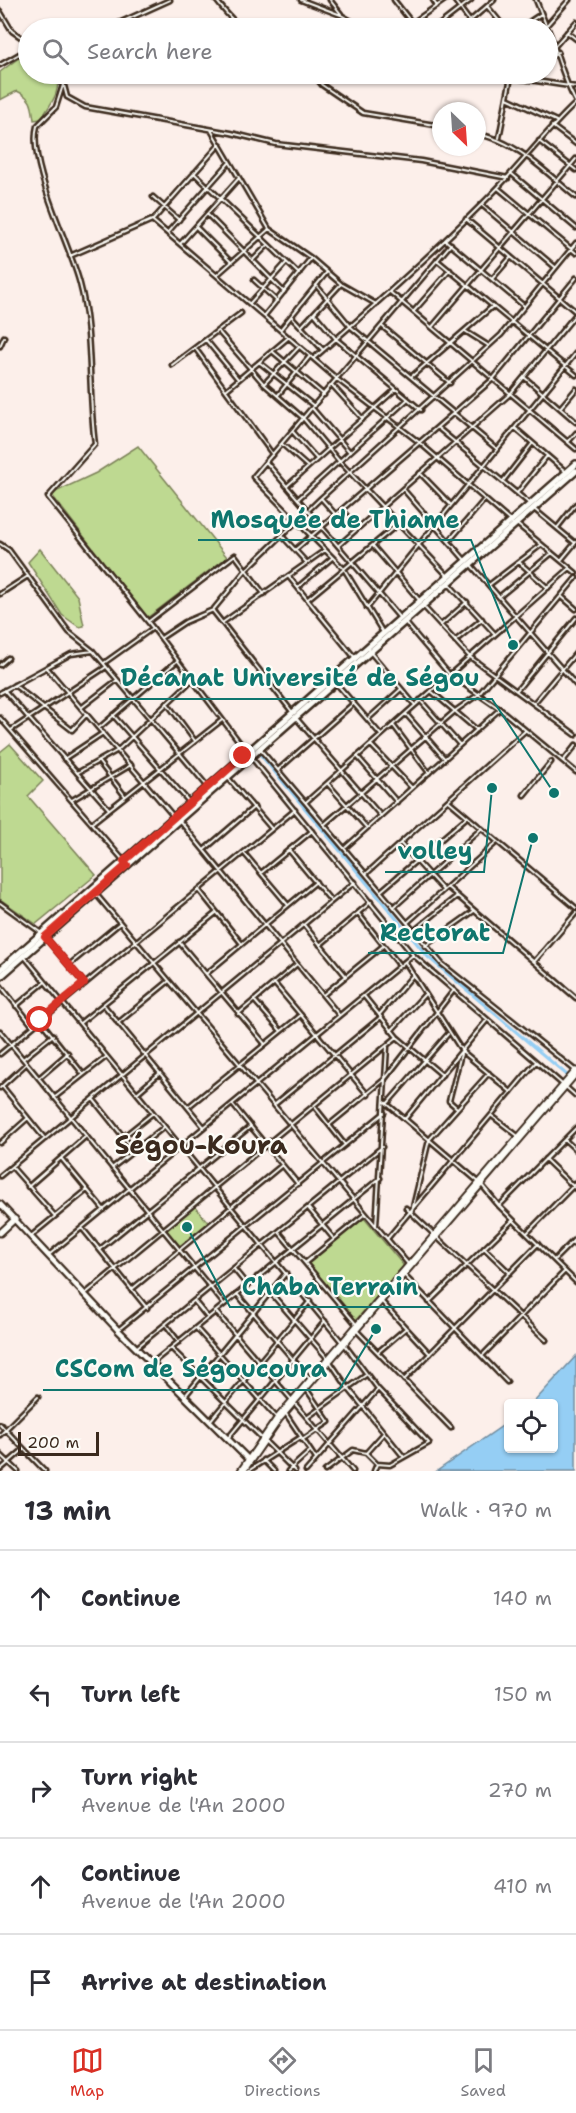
<!DOCTYPE html>
<html lang="en">
<head>
<meta charset="utf-8">
<style>
	body { margin:0; font-family:"Shantell Sans",sans-serif; background:#f7f7f7; color:#2b2b33 }
	.controls { position:absolute; right:18px; bottom:18px; display:grid; overflow:hidden; border-radius:6px; box-shadow:0 2px 4px #0004 }
	.controls button { width:54px; height:54px; display:grid; place-items:center; padding:0; border:0; border-bottom:2px solid #e1e1e2; background:#fff; color:#2b2b33; font:30px sans-serif }
	.compass { position:absolute; left:432px; top:102px; width:54px; height:54px; border-radius:50%; background:#fff; box-shadow:0 2px 4px #0004; rotate:155deg }
	.scale { position:absolute; left:18px; bottom:15px; width:81px; box-sizing:border-box; padding-left:6px; border:3px solid #3b2a1e; border-top:0; font-size:16px; line-height:21px; white-space:nowrap; color:#3b2a1e; -webkit-text-stroke:4px #fdfcf7; paint-order:stroke }
	.stop { position:absolute; width:18px; height:18px; margin:-14px; border:4px solid #d93025; border-radius:50%; background:#fff }
	.stop.end { background:#d93025; border-color:#fff; box-shadow:0 2px 6px #0008 }
	.list { margin:0; padding:0; list-style:none }
	h2 { display:flex; justify-content:space-between; align-items:center; height:78px; margin:0; padding:0 24px; font-size:26px }
	h2 small { font-size:20px; font-weight:400; color:#7c7c81 }
	.list li { display:grid; grid-template-columns:39px 1fr auto; gap:18px; align-items:center; box-sizing:border-box; height:96px; padding:0 24px; border-top:2px solid #e1e1e2 }
	.list b { display:block; font-size:22px; white-space:nowrap }
	.list p { margin:0; font-size:20px; white-space:nowrap; color:#7c7c81 }
	.list em { font-size:20px; font-style:normal; color:#7c7c81 }
	.icon { flex:none; width:33px; height:33px; fill:none; stroke:currentColor; stroke-width:2; stroke-linecap:round; stroke-linejoin:round }
	.map { position:relative; flex:none; width:576px; height:1471px; overflow:hidden }
	.search { position:absolute; background:#fff; box-shadow:0 2px 4px #0004; left:18px; right:18px; top:18px; height:66px; display:flex; align-items:center; gap:15px; box-sizing:border-box; padding:0 21px; border-radius:33px; color:#7c7c81; font-size:22px }
	.sheet { height:558px; background:#fff }
	nav { display:flex; justify-content:space-around; align-items:center; box-sizing:border-box; height:84px; border-top:2px solid #e1e1e2; background:#fff; font-size:16px; color:#7c7c81 }
	nav a { display:grid; justify-items:center; gap:3px }
	nav .on { color:#d93025 }
	.map>svg:first-child { display:block }
	.green { fill:#bed991; stroke:#7c8258; stroke-width:1.5 }
	.water { fill:#95cef4; stroke:#718c9e; stroke-width:1.5 }
	.lines { fill:none; stroke-linecap:round; stroke-linejoin:round }
	.canal { stroke:#95cef4; stroke-width:3 }
	.street-casing { stroke:#3b2a1e; stroke-width:7 }
	.secondary-casing { stroke:#3b2a1e; stroke-width:9 }
	.primary-casing { stroke:#3b2a1e; stroke-width:10 }
	.highway-casing { stroke:#3b2a1e; stroke-width:11 }
	.street { stroke:#fdfcf7; stroke-width:2 }
	.secondary { stroke:#fdfcf7; stroke-width:4.5 }
	.primary { stroke:#fdfcf7; stroke-width:5 }
	.highway { stroke:#fdfcf7; stroke-width:7 }
	.route { stroke:#d93025; stroke-width:8 }
	.labels { text-anchor:middle; dominant-baseline:central; stroke-width:4.5; stroke-linejoin:round; paint-order:stroke }
	.quarter-label { font-size:26px; font-weight:bold; fill:#3b2a1e; stroke:#fdfcf7 }
	.leader { fill:none; stroke:#0f766e; stroke-width:2 }
	.callout-dot { fill:#0f766e; stroke:#fdfcf7; stroke-width:2 }
	.callout-label { font-size:24px; text-anchor:middle; font-weight:bold; fill:#0f766e; stroke:#fdfcf7; stroke-width:4.5; stroke-linejoin:round; paint-order:stroke }
</style>
</head>
<body>
<div class="map">
<svg width="576" height="1471" viewBox="0 0 576 1471">
	<rect width="100%" height="100%" fill="#fcefea"/>
	<filter id="ink" filterUnits="userSpaceOnUse"><feTurbulence type="fractalNoise" baseFrequency=".0167" numOctaves="2"/><feDisplacementMap in="SourceGraphic" scale="12" xChannelSelector="R" yChannelSelector="G"/><feConvolveMatrix kernelMatrix="1 2 1 2 8 2 1 2 1" color-interpolation-filters="sRGB"/></filter>
	<g filter="url(#ink)">
		<path class="green" d="M28 56V74H57C61 93 51 103 41 119L34 120C32 105 32 98 17 91L0 100V72L20 57Z
			M138 446 227 557 147 618 51 494 96 473Z
			M40 549 78 597 84 626 79 627 62 615 28 562Z
			M10 744 43 781 28 796 96 875 36 924 0 899V752Z
			M194 1205 210 1225 180 1249 164 1230Z
			M364 1218 404 1266 355 1321 308 1264Z"/>
		<path class="water" d="M576 1356V1471H437L508 1422V1448H554V1404L533 1403Z"/>
		<g class="lines">
			<path class="canal" d="M259 753 428 957 567 1075"/>
			<g class="street-casing">
				<path id="street" d="M216 0C225 11 234 25 248 28
					M301 0 341 15 364 28
					M330 0 341 14
					M394 0 412 23 445 0
					M433 0 437 6
					M454 0 475 28
					M536 0 546 25
					M487 6 505 28
					M0 11 12 31 28 42
					M546 26 569 0
					M108 28 170 0
					M435 28 471 0
					M462 28 494 0
					M520 28 541 14
					M548 29C558 54 563 79 576 102
					M567 32 576 39
					M555 46 576 22
					M548 58 558 52
					M0 65 28 49
					M61 74 67 97 85 107 231 133 276 144 421 161 508 178
					M313 74 322 85 363 113 441 126
					M503 74 516 78 576 87
					M516 78 524 74
					M63 85 56 107 37 126C27 164 70 244 80 284 93 332 88 393 95 444L48 497 153 628 247 752
					M507 98 556 121
					M552 126 576 144
					M211 130 269 229 311 258 341 284 376 304
					M477 134C517 141 545 172 576 197
					M499 138 511 77
					M539 141 576 170
					M194 173 299 274
					M512 174 576 228
					M498 188 576 253
					M153 197 179 220
					M482 205 555 267
					M207 214 284 292
					M466 219 576 312
					M153 220 220 144
					M196 227 231 262
					M167 233 229 163
					M445 240 524 306
					M181 243 239 178
					M70 256 152 220 337 379 420 443 510 521
					M253 260 267 246
					M437 260 576 375
					M217 275 269 229
					M492 279 511 257
					M254 280 277 301
					M316 285 351 327 497 449
					M390 292 576 449
					M250 303 286 263
					M414 311 450 270
					M314 313 336 339 421 410
					M265 315 311 258
					M292 317 323 350
					M301 327 341 284
					M383 327 450 383
					M432 327 576 159
					M280 330 327 272
					M218 331 264 384 303 418 339 461 448 576
					M465 331 489 346
					M206 340 238 379
					M0 346 4 337
					M195 348 273 455
					M272 351 324 395
					M314 358C372 308 429 257 483 203 516 171 543 134 576 103
					M259 362 314 406
					M172 365 241 313
					M411 377 493 306
					M524 377 576 422
					M264 384 299 347
					M332 385 363 419
					M226 390 289 337
					M278 395 310 356
					M312 408 349 451
					M560 408 576 389
					M438 428 530 504
					M515 428 565 471
					M293 432 317 459
					M568 442 576 433
					M282 444 308 467
					M266 462 399 617
					M420 473 451 505
					M503 481 532 444
					M287 486 396 389
					M403 489 464 559
					M517 493 547 456
					M321 498 336 515
					M298 499 408 399
					M534 509 575 543
					M342 510 357 528
					M518 525 576 573
					M557 528 576 504
					M283 537 307 563
					M450 540 485 499
					M0 544 9 550 69 632 93 651 208 787
					M339 545 510 394 576 314
					M373 546 420 601
					M295 550 493 379 576 278
					M561 560 576 542
					M519 562 548 588
					M471 565 576 685
					M289 577 355 658
					M448 583 495 634
					M489 585 541 545
					M298 587 332 558
					M0 594 28 576
					M561 596 576 609
					M499 597 552 553
					M308 599 398 524
					M423 606 470 657 576 735
					M367 608 576 353
					M213 611 293 713
					M149 621 235 555 264 594
					M405 622 449 674 500 709 576 772
					M222 623 325 550
					M441 625 467 602
					M382 631 344 569 253 477 451 244
					M161 638 185 622 213 610 245 571 321 498 501 335 576 243
					M455 641 482 619
					M371 653 415 705
					M104 663 153 628
					M0 665 8 658
					M47 668 174 817
					M336 683 381 735
					M14 685 72 730 87 714
					M4 690 109 809
					M517 690 576 618
					M431 691 477 730
					M0 693 71 654 93 651
					M420 700 460 745
					M167 703 195 741
					M534 703 576 653
					M81 708 117 680
					M406 714 445 759
					M113 715 190 803
					M0 718 124 861
					M296 718 381 816
					M368 719 401 689
					M393 725 429 773
					M99 728 177 661
					M11 730 106 667
					M371 745 412 788
					M260 749 442 964 576 1071
					M357 756 397 802
					M251 757 413 955 562 1084
					M64 759 103 733
					M98 761 125 796
					M563 761 576 745
					M278 770 354 703
					M77 773 118 750 192 680
					M229 779 272 829
					M328 784 367 828
					M524 795 551 762
					M72 800 131 765
					M449 801 576 908
					M306 802 570 568
					M179 820 339 1015
					M92 823 222 720
					M325 824 455 711 479 694 576 578
					M401 844 443 890
					M346 847 500 709
					M204 850 254 807
					M289 850 331 901
					M244 853 288 905
					M261 873 312 831
					M367 873 525 731
					M447 887 576 998
					M199 890 242 944
					M381 891 467 817
					M95 893 409 1265
					M0 903 40 932
					M394 907 481 829
					M358 913 400 966
					M408 922 497 842
					M304 925 346 976
					M415 930 457 896
					M45 937 84 983
					M179 942 265 1044
					M320 945 371 902
					M425 946 474 911
					M24 956 341 1341
					M405 962 462 1051 511 1092
					M534 962 576 913
					M69 965 120 923
					M206 974 316 882
					M274 983 368 1095
					M0 985 33 1026
					M323 995 383 946
					M364 996 397 1037 442 1075
					M254 1000 281 1031
					M103 1004 204 1127
					M16 1006 45 982
					M238 1014 297 964
					M379 1015 413 975
					M40 1020 83 1074
					M80 1023 216 913
					M118 1023 169 981
					M0 1031 224 1304
					M391 1031 424 995
					M0 1054 295 810
					M23 1059 53 1035
					M39 1078 68 1053
					M2 1086 45 1139
					M0 1088 26 1064
					M567 1088 576 1096
					M137 1093 160 1073
					M54 1098 106 1057
					M93 1099 134 1150
					M385 1102 481 1184 499 1206 576 1282
					M387 1104 448 1034
					M233 1105 298 1184
					M274 1105 381 1017
					M314 1106 345 1145
					M188 1107 301 1015
					M457 1108 449 1101 461 1054
					M492 1116 518 1136
					M405 1119 487 1020
					M329 1125 385 1079 454 990
					M123 1137 153 1113
					M565 1140 576 1150
					M0 1143 28 1118
					M61 1158 104 1210
					M545 1159 576 1189
					M12 1167 55 1216
					M112 1168 164 1127
					M0 1176 355 882
					M28 1187 85 1137
					M500 1205 576 1128
					M406 1208 546 1340
					M309 1209 334 1239
					M412 1211 429 1140 489 1073
					M376 1226 387 1047
					M82 1228 147 1308
					M279 1232 356 1324
					M527 1233 576 1183
					M31 1236 87 1190
					M387 1239 536 1062
					M572 1242 576 1246
					M484 1248 510 1273
					M100 1249 251 1126
					M50 1254 413 955
					M555 1259 576 1238
					M305 1263 365 1214
					M234 1269 247 1285
					M404 1275 507 1382
					M257 1277 329 1360 348 1388 403 1456
					M131 1290 282 1165
					M85 1294 397 1037
					M237 1294 309 1378
					M381 1301 430 1354
					M195 1302 208 1318
					M429 1302 513 1220
					M216 1312 353 1471
					M166 1325 179 1342
					M196 1328 276 1417
					M118 1330 384 1113
					M357 1331 451 1428
					M136 1348 382 1147
					M171 1348 295 1471
					M378 1352 405 1329
					M482 1356 565 1271
					M151 1364 380 1178
					M404 1380 538 1244
					M185 1396 286 1273
					M286 1414 316 1459
					M308 1417 366 1375
					M210 1421 310 1301
					M0 1424 45 1471
					M0 1435 38 1397
					M228 1438 325 1321
					M302 1440 329 1422 307 1390
					M366 1453 384 1433
					M0 1454 18 1471
					M263 1460 274 1471
					M0 1470 24 1449
					M248 1471 301 1437
					M288 1471 309 1452
					M306 1471 378 1389
					M325 1471 353 1450 366 1453 377 1464 390 1465 429 1443 378 1389 345 1345
					M374 1471 377 1464"/>
			</g>
			<g class="secondary-casing">
				<path id="secondary" d="M0 1204 118 1330 249 1460
					M0 1233 15 1219"/>
			</g>
			<g class="primary-casing">
				<path id="primary" d="M0 970 576 464
					M0 977 576 471"/>
			</g>
			<g class="highway-casing">
				<path id="highway" d="M242 1471 278 1419 576 1072"/>
			</g>
			<use href="#street" class="street"/>
			<use href="#secondary" class="secondary"/>
			<use href="#primary" class="primary"/>
			<use href="#highway" class="highway"/>
		</g>
	</g>
	<g class="lines" filter="url(#ink)">
		<path class="route" d="M40 1020 84 983 45 937 127 865 124 861 243 756"/>
	</g>
	<g class="labels">
		<g class="quarter-label">
			<text x="201" y="1144">Ségou-Koura</text>
		</g>
	</g>
	<path class="leader" d="M513 645L471 540H198M554 793L492 699H109M492 788L484 872H385M533 838L503 953H368M187 1227L230 1307H431M376 1329L339 1390H43"/>
	<g class="callout-dot">
		<circle cx="513" cy="645" r="6"/>
		<circle cx="554" cy="793" r="6"/>
		<circle cx="492" cy="788" r="6"/>
		<circle cx="533" cy="838" r="6"/>
		<circle cx="187" cy="1227" r="6"/>
		<circle cx="376" cy="1329" r="6"/>
	</g>
	<g class="callout-label">
		<text x="335" y="528">Mosquée de Thiame</text>
		<text x="300" y="686">Décanat Université de Ségou</text>
		<text x="435" y="859">volley</text>
		<text x="435" y="941">Rectorat</text>
		<text x="330" y="1295">Chaba Terrain</text>
		<text x="191" y="1377">CSCom de Ségoucoura</text>
	</g>
</svg>
<div class="controls">
<button><svg class="icon" aria-label="locate" viewBox="0 0 24 24"><circle cx="12" cy="12" r="6"/><path d="M12 2v4M12 18v4M2 12h4M18 12h4"/></svg></button>
</div>
<svg class="compass" viewBox="-18 -18 36 36"><path d="M0-13l5 13h-10z" fill="#e53935"/><path d="M0 13l5-13h-10z" fill="#7c7c81"/></svg>
<div class="scale">200 m</div>
<div class="stop" style="left:40px;top:1020px"></div>
<div class="stop end" style="left:243px;top:756px"></div>
<div class="search"><svg class="icon" aria-label="search" viewBox="0 0 24 24"><circle cx="10" cy="10" r="6"/><path d="M15 15l6 6"/></svg>Search here</div>
</div>
<section class="sheet">
<h2>13 min<small>Walk · 970 m</small></h2>
<ul class="list">
<li><svg class="icon" aria-label="ahead" viewBox="0 0 24 24"><path d="M12 20V5M6 11l6-6 6 6"/></svg><div><b>Continue</b></div><em>140 m</em></li>
<li><svg class="icon" aria-label="left" viewBox="0 0 24 24"><path d="M17 20v-9H6M10 6l-5 5 5 5"/></svg><div><b>Turn left</b></div><em>150 m</em></li>
<li><svg class="icon" aria-label="right" viewBox="0 0 24 24"><path d="M7 20v-9h11M14 6l5 5-5 5"/></svg><div><b>Turn right</b><p>Avenue de l'An 2000</p></div><em>270 m</em></li>
<li><svg class="icon" aria-label="ahead" viewBox="0 0 24 24"><path d="M12 20V5M6 11l6-6 6 6"/></svg><div><b>Continue</b><p>Avenue de l'An 2000</p></div><em>410 m</em></li>
<li><svg class="icon" aria-label="arrive" viewBox="0 0 24 24"><path d="M6 21V4h12l-3 4 3 4H6"/></svg><div><b>Arrive at destination</b></div></li>
</ul>
</section>
<nav>
<a class="on"><svg class="icon" aria-label="map" viewBox="0 0 24 24"><path d="M3 6l6-2 6 2 6-2v14l-6 2-6-2-6 2zM9 4v14M15 6v14"/></svg>Map</a>
<a><svg class="icon" aria-label="directions" viewBox="0 0 24 24"><path d="M12 3l9 9-9 9-9-9zM9 14v-3h6M13 9l2 2-2 2"/></svg>Directions</a>
<a><svg class="icon" aria-label="saved" viewBox="0 0 24 24"><path d="M7 4h10v16l-5-4-5 4z"/></svg>Saved</a>
</nav>
</body>
</html>
